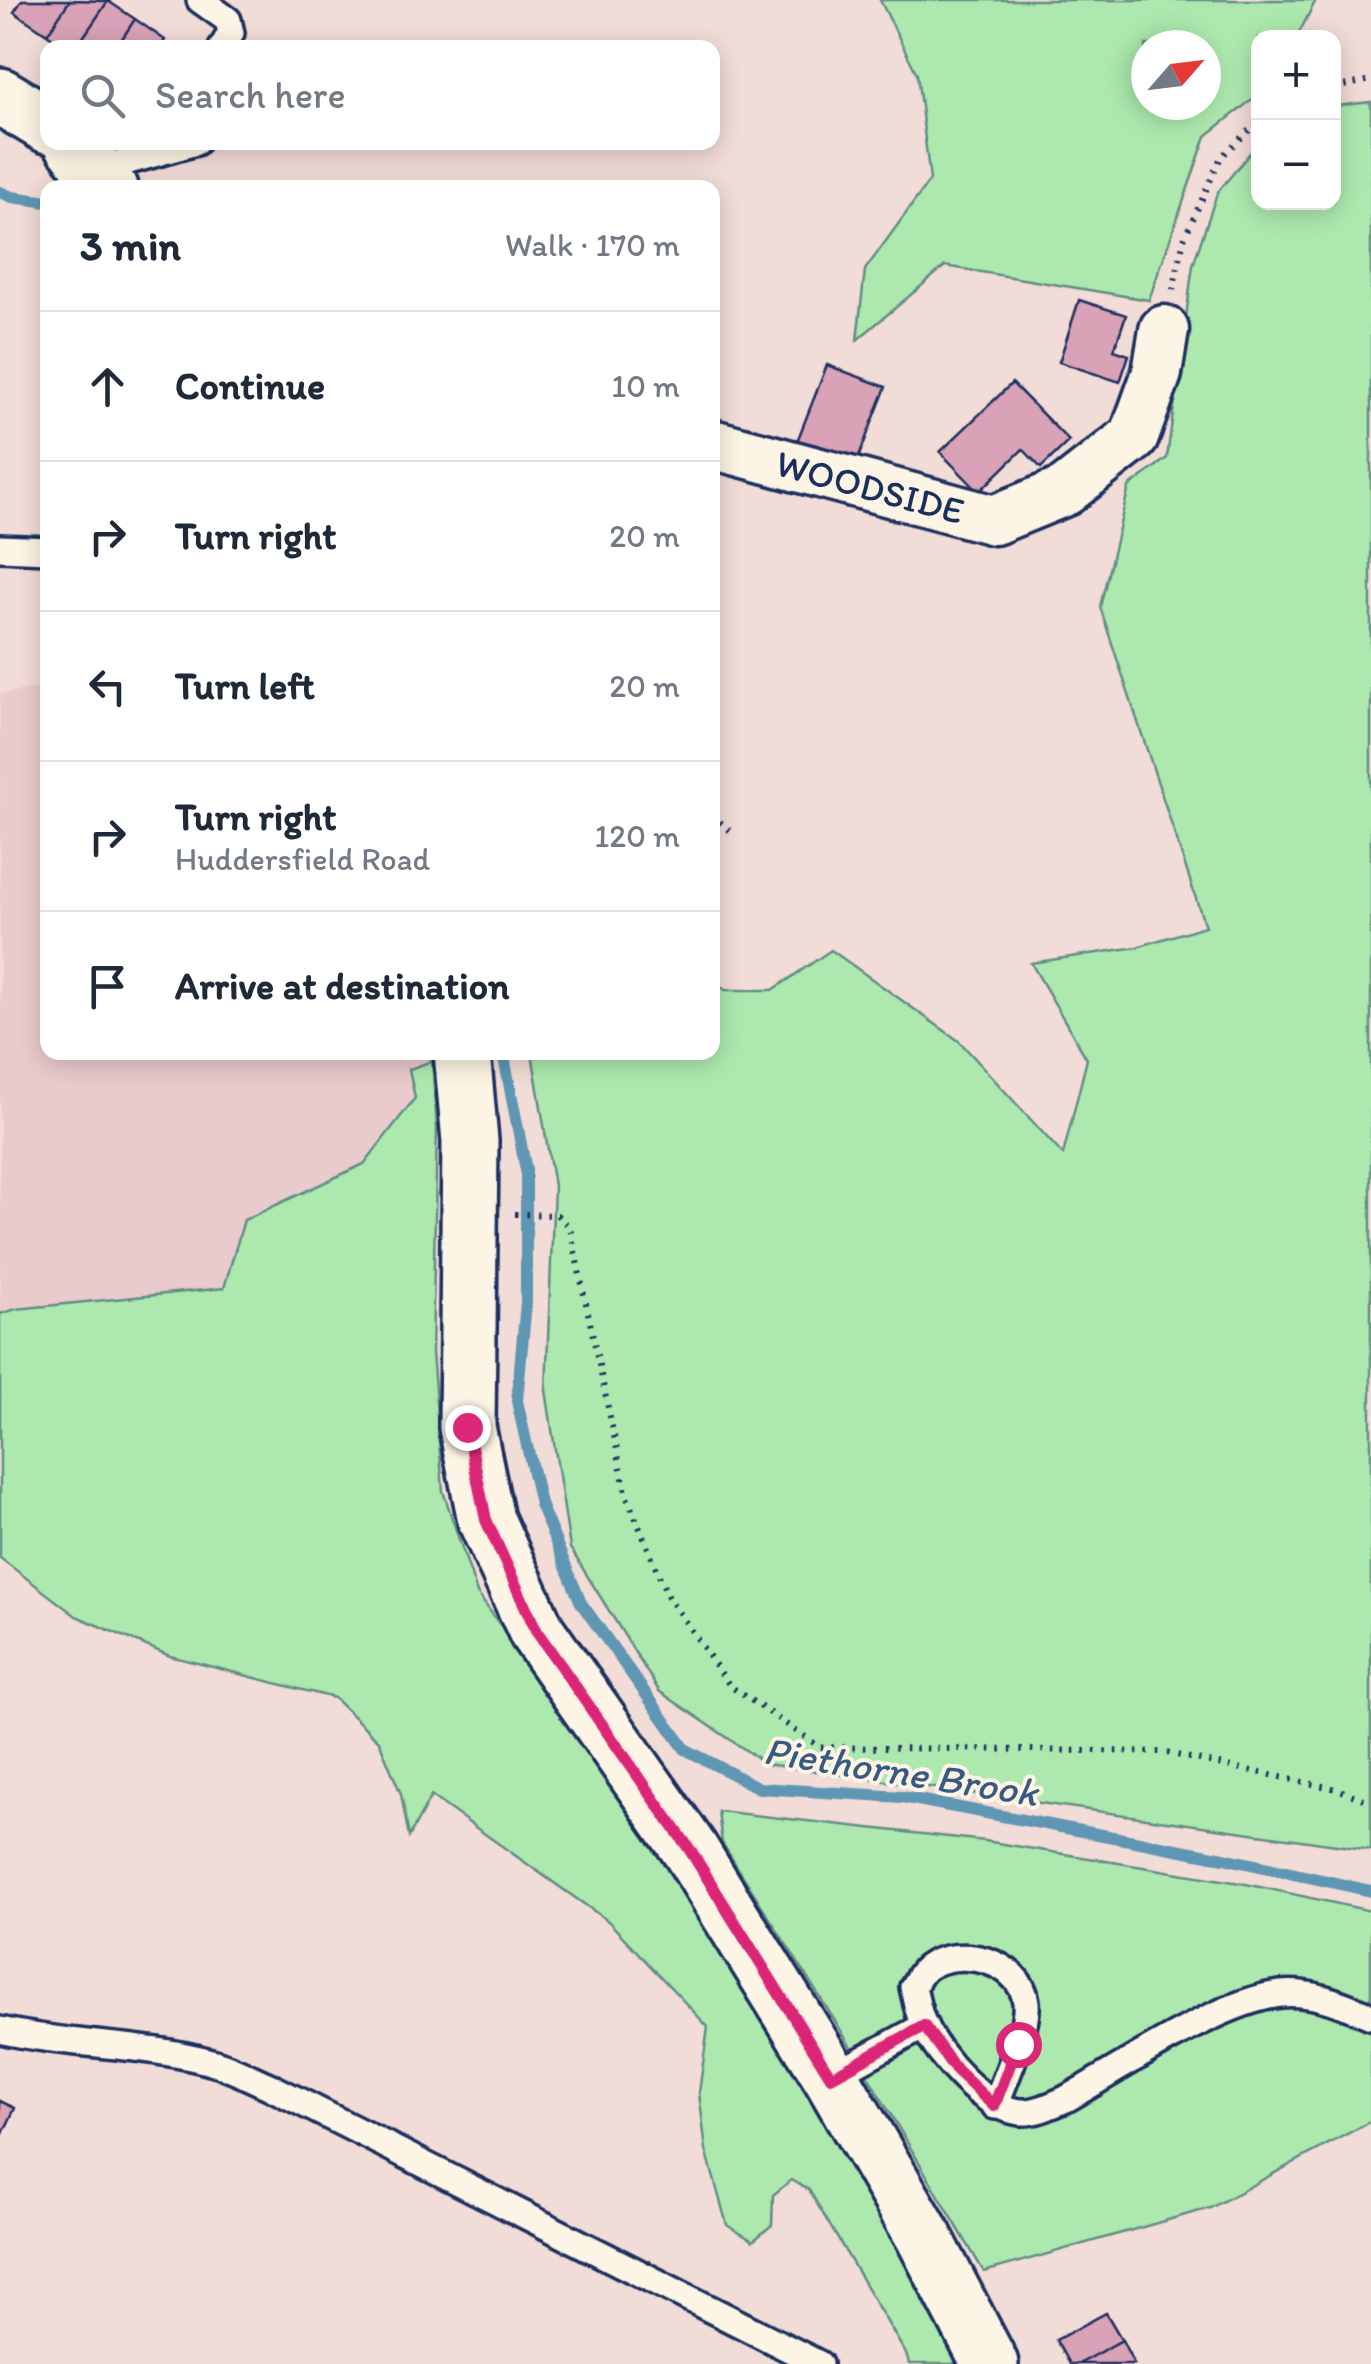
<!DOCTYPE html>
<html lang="en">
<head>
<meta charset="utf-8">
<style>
	body { margin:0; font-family:Itim,sans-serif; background:#f2f2f3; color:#1f2937 }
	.controls { position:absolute; right:30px; top:30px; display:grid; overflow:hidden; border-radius:20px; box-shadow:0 5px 25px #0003 }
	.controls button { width:90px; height:90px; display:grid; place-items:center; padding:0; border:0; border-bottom:2px solid #e0e1e3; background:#fff; color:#1f2937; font:50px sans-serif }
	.compass { position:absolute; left:1131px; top:30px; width:90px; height:90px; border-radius:50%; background:#fff; box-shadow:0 5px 25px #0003; rotate:62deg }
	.stop { position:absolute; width:30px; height:30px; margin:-22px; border:8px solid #db2777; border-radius:50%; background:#fff }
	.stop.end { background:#db2777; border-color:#fff; box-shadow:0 2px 10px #0008 }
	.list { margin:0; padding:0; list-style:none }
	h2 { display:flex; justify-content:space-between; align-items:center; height:130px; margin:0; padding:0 40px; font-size:42px }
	h2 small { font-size:32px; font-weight:400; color:#747a83 }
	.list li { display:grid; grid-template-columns:65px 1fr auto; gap:30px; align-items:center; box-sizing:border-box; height:150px; padding:0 40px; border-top:2px solid #e0e1e3 }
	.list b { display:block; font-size:38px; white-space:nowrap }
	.list p { margin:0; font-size:32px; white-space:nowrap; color:#747a83 }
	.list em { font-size:32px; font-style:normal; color:#747a83 }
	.icon { flex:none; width:55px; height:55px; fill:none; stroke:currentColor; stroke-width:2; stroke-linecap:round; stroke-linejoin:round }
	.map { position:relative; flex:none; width:1371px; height:2364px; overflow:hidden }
	.search { position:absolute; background:#fff; box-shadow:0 5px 25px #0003; left:40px; top:40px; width:680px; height:110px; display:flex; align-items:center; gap:25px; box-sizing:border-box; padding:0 35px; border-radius:20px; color:#747a83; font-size:38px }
	.panel { position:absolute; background:#fff; box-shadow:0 5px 25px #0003; left:40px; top:180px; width:680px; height:880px; border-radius:20px }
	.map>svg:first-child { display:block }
	.built { fill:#eacbcd }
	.green { fill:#ade9ae; stroke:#648c86; stroke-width:2.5; fill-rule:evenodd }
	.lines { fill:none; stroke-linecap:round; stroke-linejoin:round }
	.stream { stroke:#5f96b3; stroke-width:12 }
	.building { fill:#d9a2b7; stroke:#1b2f5e; stroke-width:2.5 }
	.service-casing { stroke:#1b2f5e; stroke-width:32 }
	.minor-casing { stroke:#1b2f5e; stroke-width:55 }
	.primary-casing { stroke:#1b2f5e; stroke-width:62 }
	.path { stroke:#1b2f5e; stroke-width:6; stroke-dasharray:2.5 8; stroke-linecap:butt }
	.service { stroke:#fcf5e5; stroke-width:25 }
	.minor { stroke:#fcf5e5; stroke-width:48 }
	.primary { stroke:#fcf5e5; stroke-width:55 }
	.route { stroke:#db2777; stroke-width:12 }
	.labels { text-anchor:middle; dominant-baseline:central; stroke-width:8; stroke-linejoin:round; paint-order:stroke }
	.street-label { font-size:38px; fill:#1b2f5e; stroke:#fcf5e5 }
	.water-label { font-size:40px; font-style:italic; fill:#385a82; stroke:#fcf5e5 }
</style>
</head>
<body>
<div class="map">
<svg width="1371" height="2364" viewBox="0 0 1371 2364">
	<rect width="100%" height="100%" fill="#f2dcd7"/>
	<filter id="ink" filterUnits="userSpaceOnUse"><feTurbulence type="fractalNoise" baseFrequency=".01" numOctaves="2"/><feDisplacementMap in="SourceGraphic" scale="20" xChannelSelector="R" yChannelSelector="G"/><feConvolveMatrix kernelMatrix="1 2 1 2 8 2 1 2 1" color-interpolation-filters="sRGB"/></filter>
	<g filter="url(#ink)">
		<path class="built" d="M47 687 48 1052 430 1053 432 1061 409 1069 415 1098 364 1164 244 1220 224 1288 16 1309 0 1314V694Z"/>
		<path class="green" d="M880 0H1316L1297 37 1258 38V95L1206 136 1149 300 945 266 857 340 865 270 930 180 917 74ZM1206 45V105H1146V45Z
			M1371 102V1850L766 1764 659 1691 570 1548 546 1390 554 1186 532 1053 712 1052 713 979 725 990H773L831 950 959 1041 1063 1155 1087 1059 1031 963 1137 947 1205 926 1100 607 1129 487 1167 458 1193 265 1217 193 1258 143V202H1334V106Z
			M432 1061 437 1128 432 1352 443 1491 477 1593 691 1889 967 2364H909L906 2354 809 2190 791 2180 773 2195 772 2225 753 2241 727 2225 706 2150 699 2093 708 2027 608 1921 431 1796 409 1837 401 1794 379 1741 334 1698 170 1656 76 1616 0 1558V1314L16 1309 224 1288 244 1220 364 1164 415 1098 409 1069Z
			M718 1811 985 1841 1246 1884 1371 1911V2121L1210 2208 984 2272 840 2029 722 1843Z"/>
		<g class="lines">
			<path class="stream" d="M0 192 12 197 48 202
				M503 1052 526 1170V1302L517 1401 540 1504 581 1603 685 1749 759 1788 902 1797 1224 1858 1371 1891"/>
		</g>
		<path class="building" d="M22 0H70L47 34 14 12Z
			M70 0 108 1 76 48H66L47 34Z
			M108 1 135 19 116 48H76Z
			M135 19 165 40 160 48H116Z
			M1079 300 1126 315 1114 350 1129 355 1120 382 1059 362Z
			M827 365 886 387 855 466 796 444Z
			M1012 383 1069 441 1041 468 1023 449 979 492 940 452Z
			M0 2101 15 2108 0 2140Z
			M1106 2313 1122 2340 1078 2364H1069L1056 2340Z
			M1122 2340 1134 2364H1078Z"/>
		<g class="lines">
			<g class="service-casing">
				<path id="service" d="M200 0 228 20 231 33 222 48
					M97 170 196 142
					M0 548 48 550
					M0 2030C69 2046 142 2043 211 2062 231 2067 250 2078 269 2086L819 2364
					M831 2077 924 2026
					M995 2106C1004 2081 1029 2027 1026 2002 1021 1960 957 1945 926 1968 920 1973 917 1980 913 1987 916 1999 918 2014 924 2025 938 2057 984 2109 1021 2112 1036 2113 1052 2105 1066 2099 1121 2068 1221 2000 1281 1994 1313 1991 1342 2004 1371 2016"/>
			</g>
			<g class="minor-casing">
				<path id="minor" d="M712 444 994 520 1065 491 1134 437 1157 373 1164 330"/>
			</g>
			<g class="primary-casing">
				<path id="primary" d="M0 96 48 125
					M72 142 109 188
					M462 1052 470 1141 467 1427 486 1520 537 1632 690 1850 831 2077 924 2237 990 2364"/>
			</g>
			<path class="path" d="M1334 88 1371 80
				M1173 290 1184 239 1221 157 1258 122
				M712 815 734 834
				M515 1214 557 1215 570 1228 627 1497 668 1597 730 1686 820 1747 1162 1752 1337 1789 1371 1802"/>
			<use href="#service" class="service"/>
			<use href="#minor" class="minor"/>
			<use href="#primary" class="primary"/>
		</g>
	</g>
	<g class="lines" filter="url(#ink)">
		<path class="route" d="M467 1427 486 1520 537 1632 690 1850 831 2077 924 2026 956 2070 994 2106 1018 2044"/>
	</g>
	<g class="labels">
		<g class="street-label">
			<text transform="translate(870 487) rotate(15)">WOODSIDE</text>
		</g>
		<g class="water-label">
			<text transform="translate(901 1771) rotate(9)">Piethorne Brook</text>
		</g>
	</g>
</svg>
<div class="controls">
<button>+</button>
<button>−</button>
</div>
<svg class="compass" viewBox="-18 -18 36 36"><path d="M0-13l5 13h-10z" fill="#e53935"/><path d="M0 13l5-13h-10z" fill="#747a83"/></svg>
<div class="stop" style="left:1018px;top:2044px"></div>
<div class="stop end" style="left:467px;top:1427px"></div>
<div class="search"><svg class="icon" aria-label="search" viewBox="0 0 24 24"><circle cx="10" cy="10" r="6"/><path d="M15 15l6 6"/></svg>Search here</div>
<section class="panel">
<h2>3 min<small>Walk · 170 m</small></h2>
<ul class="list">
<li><svg class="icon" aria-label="ahead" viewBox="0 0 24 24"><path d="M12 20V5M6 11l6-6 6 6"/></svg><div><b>Continue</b></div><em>10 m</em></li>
<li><svg class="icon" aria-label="right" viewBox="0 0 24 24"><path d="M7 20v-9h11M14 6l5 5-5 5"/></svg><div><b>Turn right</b></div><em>20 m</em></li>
<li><svg class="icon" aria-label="left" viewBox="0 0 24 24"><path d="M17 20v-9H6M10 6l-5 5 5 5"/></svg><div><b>Turn left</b></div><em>20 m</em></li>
<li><svg class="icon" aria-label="right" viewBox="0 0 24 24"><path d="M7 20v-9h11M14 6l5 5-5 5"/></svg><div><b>Turn right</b><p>Huddersfield Road</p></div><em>120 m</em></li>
<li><svg class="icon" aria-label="arrive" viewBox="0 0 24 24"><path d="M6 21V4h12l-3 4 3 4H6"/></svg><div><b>Arrive at destination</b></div></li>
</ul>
</section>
</div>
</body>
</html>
